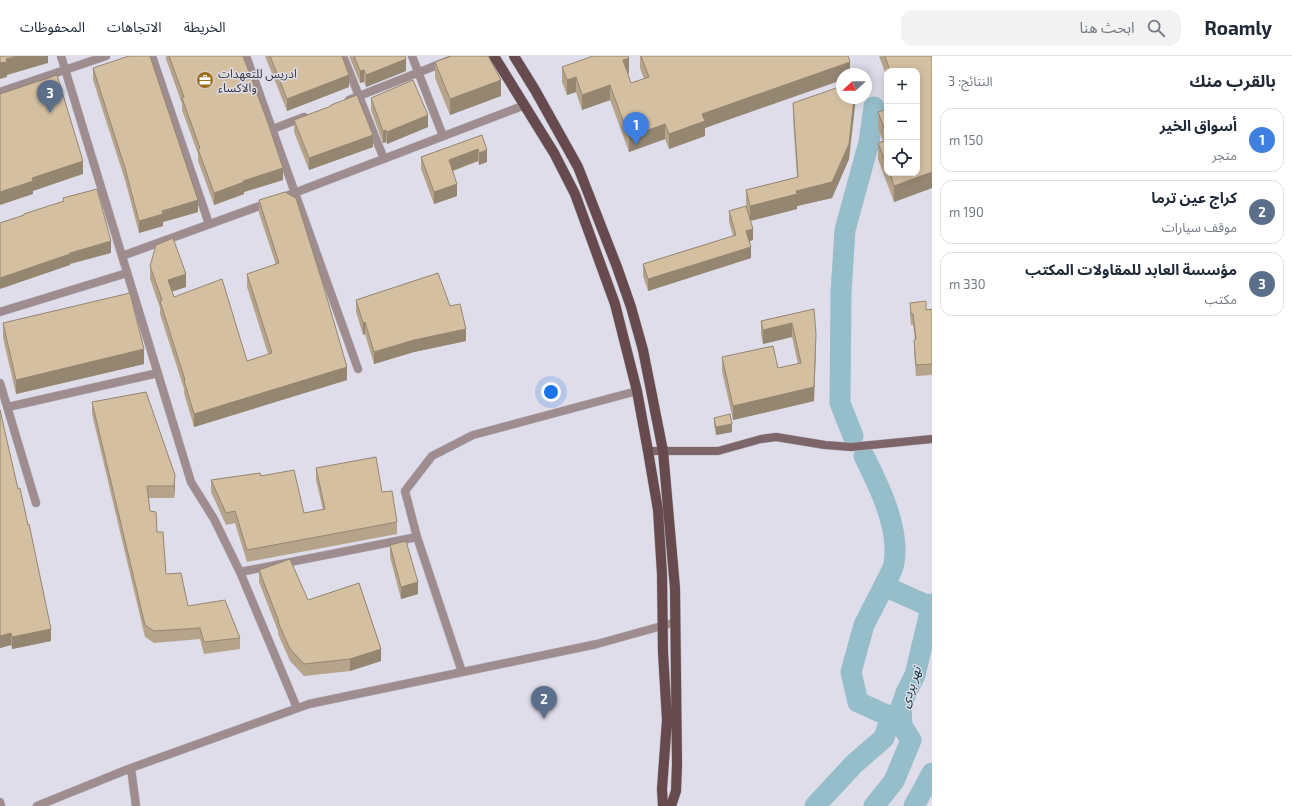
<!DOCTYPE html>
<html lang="ar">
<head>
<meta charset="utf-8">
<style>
	body { margin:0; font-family:"Exo 2","Noto Sans Arabic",sans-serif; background:#f2f2f3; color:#1f2937; direction:rtl }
	.controls { position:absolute; right:12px; top:12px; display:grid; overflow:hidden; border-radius:8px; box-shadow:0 2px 10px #0003 }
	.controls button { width:36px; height:36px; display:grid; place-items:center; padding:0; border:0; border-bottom:1px solid #e0e1e3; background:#fff; color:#1f2937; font:20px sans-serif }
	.compass { position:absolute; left:836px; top:12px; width:36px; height:36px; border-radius:50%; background:#fff; box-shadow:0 2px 10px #0003; rotate:249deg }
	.you { position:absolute; left:551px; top:336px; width:14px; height:14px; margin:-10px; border:3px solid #fff; border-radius:50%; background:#1a73e8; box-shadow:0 0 0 6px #1a73e833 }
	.badge { display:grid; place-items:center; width:26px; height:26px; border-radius:50%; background:#7c3aed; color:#fff; font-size:13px; font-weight:700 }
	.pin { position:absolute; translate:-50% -33px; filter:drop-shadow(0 1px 2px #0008) }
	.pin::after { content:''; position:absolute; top:21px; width:14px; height:12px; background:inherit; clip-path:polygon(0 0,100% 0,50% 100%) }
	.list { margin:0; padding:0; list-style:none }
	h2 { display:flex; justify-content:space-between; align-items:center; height:52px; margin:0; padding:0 16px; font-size:17px }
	h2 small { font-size:13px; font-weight:400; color:#747a83 }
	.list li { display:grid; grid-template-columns:26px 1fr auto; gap:12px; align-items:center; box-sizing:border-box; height:64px; margin:0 8px 8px; padding:0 8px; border:1px solid #e0e1e3; border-radius:12px }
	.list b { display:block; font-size:15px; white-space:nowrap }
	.list p { margin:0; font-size:13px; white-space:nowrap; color:#747a83 }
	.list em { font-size:13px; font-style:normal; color:#747a83 }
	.icon { flex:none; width:22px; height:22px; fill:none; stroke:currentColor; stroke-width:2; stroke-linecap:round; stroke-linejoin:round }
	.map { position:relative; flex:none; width:932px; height:750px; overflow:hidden; direction:ltr }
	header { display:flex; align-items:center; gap:24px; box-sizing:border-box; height:56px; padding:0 20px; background:#fff; border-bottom:1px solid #e0e1e3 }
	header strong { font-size:19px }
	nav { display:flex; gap:22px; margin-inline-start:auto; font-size:14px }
	.search { width:280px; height:36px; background:#f2f2f3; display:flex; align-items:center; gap:10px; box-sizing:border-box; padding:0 14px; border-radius:12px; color:#747a83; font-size:15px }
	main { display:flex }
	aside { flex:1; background:#fff }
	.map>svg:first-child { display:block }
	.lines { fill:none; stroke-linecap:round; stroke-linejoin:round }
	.river { stroke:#95beca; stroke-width:21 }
	.street-casing { stroke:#bab9c3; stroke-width:9 }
	.secondary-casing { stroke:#bab9c3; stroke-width:9 }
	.primary-casing { stroke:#bab9c3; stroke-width:11 }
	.street { stroke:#9e8c8f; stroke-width:8 }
	.secondary { stroke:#7e6569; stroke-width:8 }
	.primary { stroke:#664a4e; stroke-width:10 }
	.wall { fill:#b6a48a }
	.shaded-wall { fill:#948671 }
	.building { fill:#d4bfa1; stroke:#948671 }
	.labels { text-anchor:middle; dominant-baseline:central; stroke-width:3; stroke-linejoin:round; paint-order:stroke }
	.poi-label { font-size:12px; fill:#3a393e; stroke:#dedde9; text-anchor:start }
	.water-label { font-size:13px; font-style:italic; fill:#0f3640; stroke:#dedde9 }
</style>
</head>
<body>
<header>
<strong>Roamly</strong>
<div class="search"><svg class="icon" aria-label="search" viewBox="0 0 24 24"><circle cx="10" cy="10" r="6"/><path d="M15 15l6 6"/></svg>ابحث هنا</div>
<nav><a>الخريطة</a><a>الاتجاهات</a><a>المحفوظات</a></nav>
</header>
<main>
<aside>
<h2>بالقرب منك<small>النتائج: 3</small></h2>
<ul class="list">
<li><span class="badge" style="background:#3f7fe0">1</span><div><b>أسواق الخير</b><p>متجر</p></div><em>150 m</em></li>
<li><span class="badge" style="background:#5c6f8a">2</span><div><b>كراج عين ترما</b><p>موقف سيارات</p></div><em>190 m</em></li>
<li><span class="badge" style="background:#5c6f8a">3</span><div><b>مؤسسة العابد للمقاولات المكتب</b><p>مكتب</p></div><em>330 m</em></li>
</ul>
</aside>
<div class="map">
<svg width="932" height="750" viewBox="0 0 932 750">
	<rect width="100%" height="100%" fill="#dedde9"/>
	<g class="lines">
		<path class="river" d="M853 380 840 347 841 237 845 174 869 86 874 51
			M864 400C879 430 900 472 894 507 893 515 887 523 884 530
			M815 750 854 708 884 682 891 661 858 646 851 616 864 569 884 530 931 551
			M874 750 894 725 911 684 902 670 901 651 906 637 915 619 932 548
			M914 750 932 717"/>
		<g class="street-casing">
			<path id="street" d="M61 0 191 426 214 463 240 516 297 652
				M152 0 209 168
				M246 0 358 313
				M343 0 384 103
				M412 0 443 80
				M0 36 106 0
				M349 44 460 0
				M273 73 304 61
				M281 142 525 49
				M122 200 268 147
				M0 256 127 217
				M0 327 36 447
				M8 351 158 317
				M417 481 405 435 432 400 473 379 637 335
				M240 516 417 481 462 616
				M131 712 136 750
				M0 746 1 750
				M37 750 131 712 309 648 597 588 676 566"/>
		</g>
		<g class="secondary-casing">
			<path id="secondary" d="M648 395H718L761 383 776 381 825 389 851 391 932 383"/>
		</g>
		<g class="primary-casing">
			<path id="primary" d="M494 0 554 97 575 138 615 248 637 335 648 395 658 454 662 518 663 596 667 664 662 733 663 750
				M514 0 535 34 578 111 617 211 631 251 643 294 663 395 675 532 677 708 676 735 671 750"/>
		</g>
		<use href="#street" class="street"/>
		<use href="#secondary" class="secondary"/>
		<use href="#primary" class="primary"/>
	</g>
	<path class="wall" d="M166 0H243L283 124 244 136V138L214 149 198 105V98L182 54V48L166 3Z
		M265 0H342L349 31 287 55Z
		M349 0H405L406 15 366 31 364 26 360 27Z
		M640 0H848L850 18 705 72V80L669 93 665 83 629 96 610 44 582 54 576 36 567 39 562 26V11L629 17 628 18 631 27 644 23 640 12Z
		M879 0H932V132L894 146 878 103V87L883 85 878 72V56L887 53V117H917V15H887V22Z
		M435 6 501 40 450 59 435 22Z
		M93 12 198 156 163 166V170L139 177 125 124 93 24Z
		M371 42 428 71 387 88 386 86 383 87 371 54Z
		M793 47 849 103 832 142 797 150V153L750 165 746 149V134L797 121 793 62Z
		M331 49 373 91 309 114 294 76V64L331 50Z
		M482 79 487 106 479 109 478 105 453 115 457 140 434 148 421 113V101Z
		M259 144 347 324 194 371 184 337V333L160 258V252L150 223V210L186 231 172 235 174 241 247 305 268 298 247 231V218L276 209 259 157Z
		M729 155 753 184 750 185 751 202 648 235 643 220V208L733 180 729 166Z
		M356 244 450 250 466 285 414 296 374 308 365 278 363 279 356 256Z
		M910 247 926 254 932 253V319L916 320 914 295V284H915L913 269H911L910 258Z
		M814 253 816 292 814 345 733 364 722 315V301L778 312 798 308 792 281 763 288 761 279V265Z
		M3 267 144 308 16 338 3 282Z
		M146 336 175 431 174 442H149L150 455 157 476 166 518 188 550 240 582V593L204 598 200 583 154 587 145 581 92 358V346Z
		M0 354 51 585 12 593 11 589 0 592Z
		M714 362 732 376 716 379 714 370Z
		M316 412 382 436 397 466V478L247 506 235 467 226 469 211 436V424L261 420 304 457 323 454 316 424Z
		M390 489 418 538 401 543 390 501Z
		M259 514 308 544 381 605 350 615 304 620 290 605 278 578V575L259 526Z"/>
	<path class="shaded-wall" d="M18 0H48V7L7 19V21L0 23V7L6 3Z
		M629 2V17L623 19V4Z
		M406 3V15L366 31V19Z
		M850 6V18H842V24L705 72V80L669 93V78L702 58Z
		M364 14V26L360 27V15Z
		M349 19V31L287 55V43Z
		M576 21V36L567 39V24Z
		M501 24V40L450 59V43Z
		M610 29V44L582 54V39Z
		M854 42H856L849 103 832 142 797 150V153L750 165V150L796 135Z
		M428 59V71L387 88V76Z
		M665 68V83L629 96V81Z
		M386 74V86L383 87V75Z
		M373 79V91L309 114V102Z
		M478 93V105L449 116V104Z
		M487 94V106L479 109V97Z
		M83 105V118L33 135V138L0 149V136L32 122Z
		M283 112V124L244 136V138L214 149V137L243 125Z
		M932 116V132L894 146V130Z
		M457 128V140L434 148V136Z
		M198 144V156L163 166V170L139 177V165L162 155Z
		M753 173V184L746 186V175Z
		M111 185V197L70 208V209L0 233V222L70 197Z
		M751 191V202L648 235V223Z
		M186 218V231L168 237V224Z
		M365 266V278L363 279V267Z
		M792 267V281L763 288V274Z
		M466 273V285L414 296 374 308V296L414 284Z
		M816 278 814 345 733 364V350L814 331Z
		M144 293V308L16 338V324Z
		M347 311V324L194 371V358Z
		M732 368V376L716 379V371Z
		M175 419V431L174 442V430Z
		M418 526V538L401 543V531Z
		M51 573V585L12 593V581Z
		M11 577V589L0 592V580Z
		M381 593V605L350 615V603Z"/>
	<path class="building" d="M0 0H18L6 3 7 6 0 7Z
		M129 0H150L198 144 162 155 163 158 139 165 125 112 93 12Z
		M169 0H243L268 67 283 112 243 125 244 126 214 137 198 93 200 92 182 42 184 41Z
		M270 0H342L349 19 287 43Z
		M354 0H405L406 3 366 19 364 14 360 15Z
		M451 0H488L501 24 450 43 435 6Z
		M593 0H628L629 2 623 4 631 27 649 21 641 0H848L850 6 702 58 705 65 669 78 665 68 629 81 610 29 582 39 576 21 567 24 562 11Z
		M885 0H932V116L894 130 890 117H917V15H890Z
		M57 19 83 105 32 122 33 125 0 136V38Z
		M413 24 428 59 387 76 386 74 383 75 371 42Z
		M842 30V42H854L849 88 832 126 796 135 797 138 750 150 746 134 798 121 793 47Z
		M357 39 373 79 309 102 294 64 331 50V49Z
		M887 53V80L878 56Z
		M482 79 487 94 479 97 478 93 449 104 457 128 434 136 421 101Z
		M887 84V110L878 87Z
		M97 133 111 185 70 197V198L0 222V167L24 159V158L64 145 63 142Z
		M285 136 296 142 322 225 347 311 194 358 184 324H185L160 245 162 244 150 210 156 189 173 182 186 218 168 224 174 241 222 223 247 305 272 297 247 218 279 207 259 144Z
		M746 150 753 173 746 175 751 191 648 223 643 208 736 179 729 155Z
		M438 217 450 250 460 248 466 273 414 284 374 296 365 266 363 267 356 244Z
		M130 237 144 293 16 324 3 267Z
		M926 245V254L932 253V308L916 309 914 284 916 283 913 258H911L910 247Z
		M814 253 816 278 814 331 733 350 722 301 773 290 778 312 801 307 792 267 763 274 761 265Z
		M146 336 175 419 174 430H147L150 455 156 456 157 476H163L166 518 181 517 188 550 225 544 240 582 204 586 200 572 154 575 145 569 92 346Z
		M0 354 18 433 20 432 28 469 29 468 51 573 12 581 11 577 0 580Z
		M730 358 732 368 716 371 714 362Z
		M376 401 382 436 392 435 397 466 247 494 235 455 226 457 211 424 260 417 261 420 294 414 304 457 325 453 316 412Z
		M406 485 418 526 401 531 390 489Z
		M290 503 308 544 359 527 381 593 350 603 304 608 290 593 278 566H279L259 514Z"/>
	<defs>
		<g id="office-disc" transform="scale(0.9)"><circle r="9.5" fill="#9b6f1e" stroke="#dedde9"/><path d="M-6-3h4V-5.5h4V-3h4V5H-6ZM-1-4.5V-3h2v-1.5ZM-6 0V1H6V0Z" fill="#fff"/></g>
	</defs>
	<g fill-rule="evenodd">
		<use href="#office-disc" x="205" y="24"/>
	</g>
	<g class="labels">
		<g class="poi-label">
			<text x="218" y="17">ادريس للتعهدات<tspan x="218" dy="14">والاكساء</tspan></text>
		</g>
		<g class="water-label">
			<text transform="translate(910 631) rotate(-72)">نهر بردى</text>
		</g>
	</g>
</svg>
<div class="controls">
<button>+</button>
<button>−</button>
<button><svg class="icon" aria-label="locate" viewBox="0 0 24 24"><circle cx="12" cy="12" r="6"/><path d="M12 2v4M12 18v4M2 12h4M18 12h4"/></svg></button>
</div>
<svg class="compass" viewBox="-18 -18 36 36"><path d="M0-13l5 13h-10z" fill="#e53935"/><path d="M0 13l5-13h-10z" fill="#747a83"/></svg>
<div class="you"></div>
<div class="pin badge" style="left:636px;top:89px;background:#3f7fe0">1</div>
<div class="pin badge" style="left:544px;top:663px;background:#5c6f8a">2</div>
<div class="pin badge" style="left:50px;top:57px;background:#5c6f8a">3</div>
</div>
</main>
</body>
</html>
